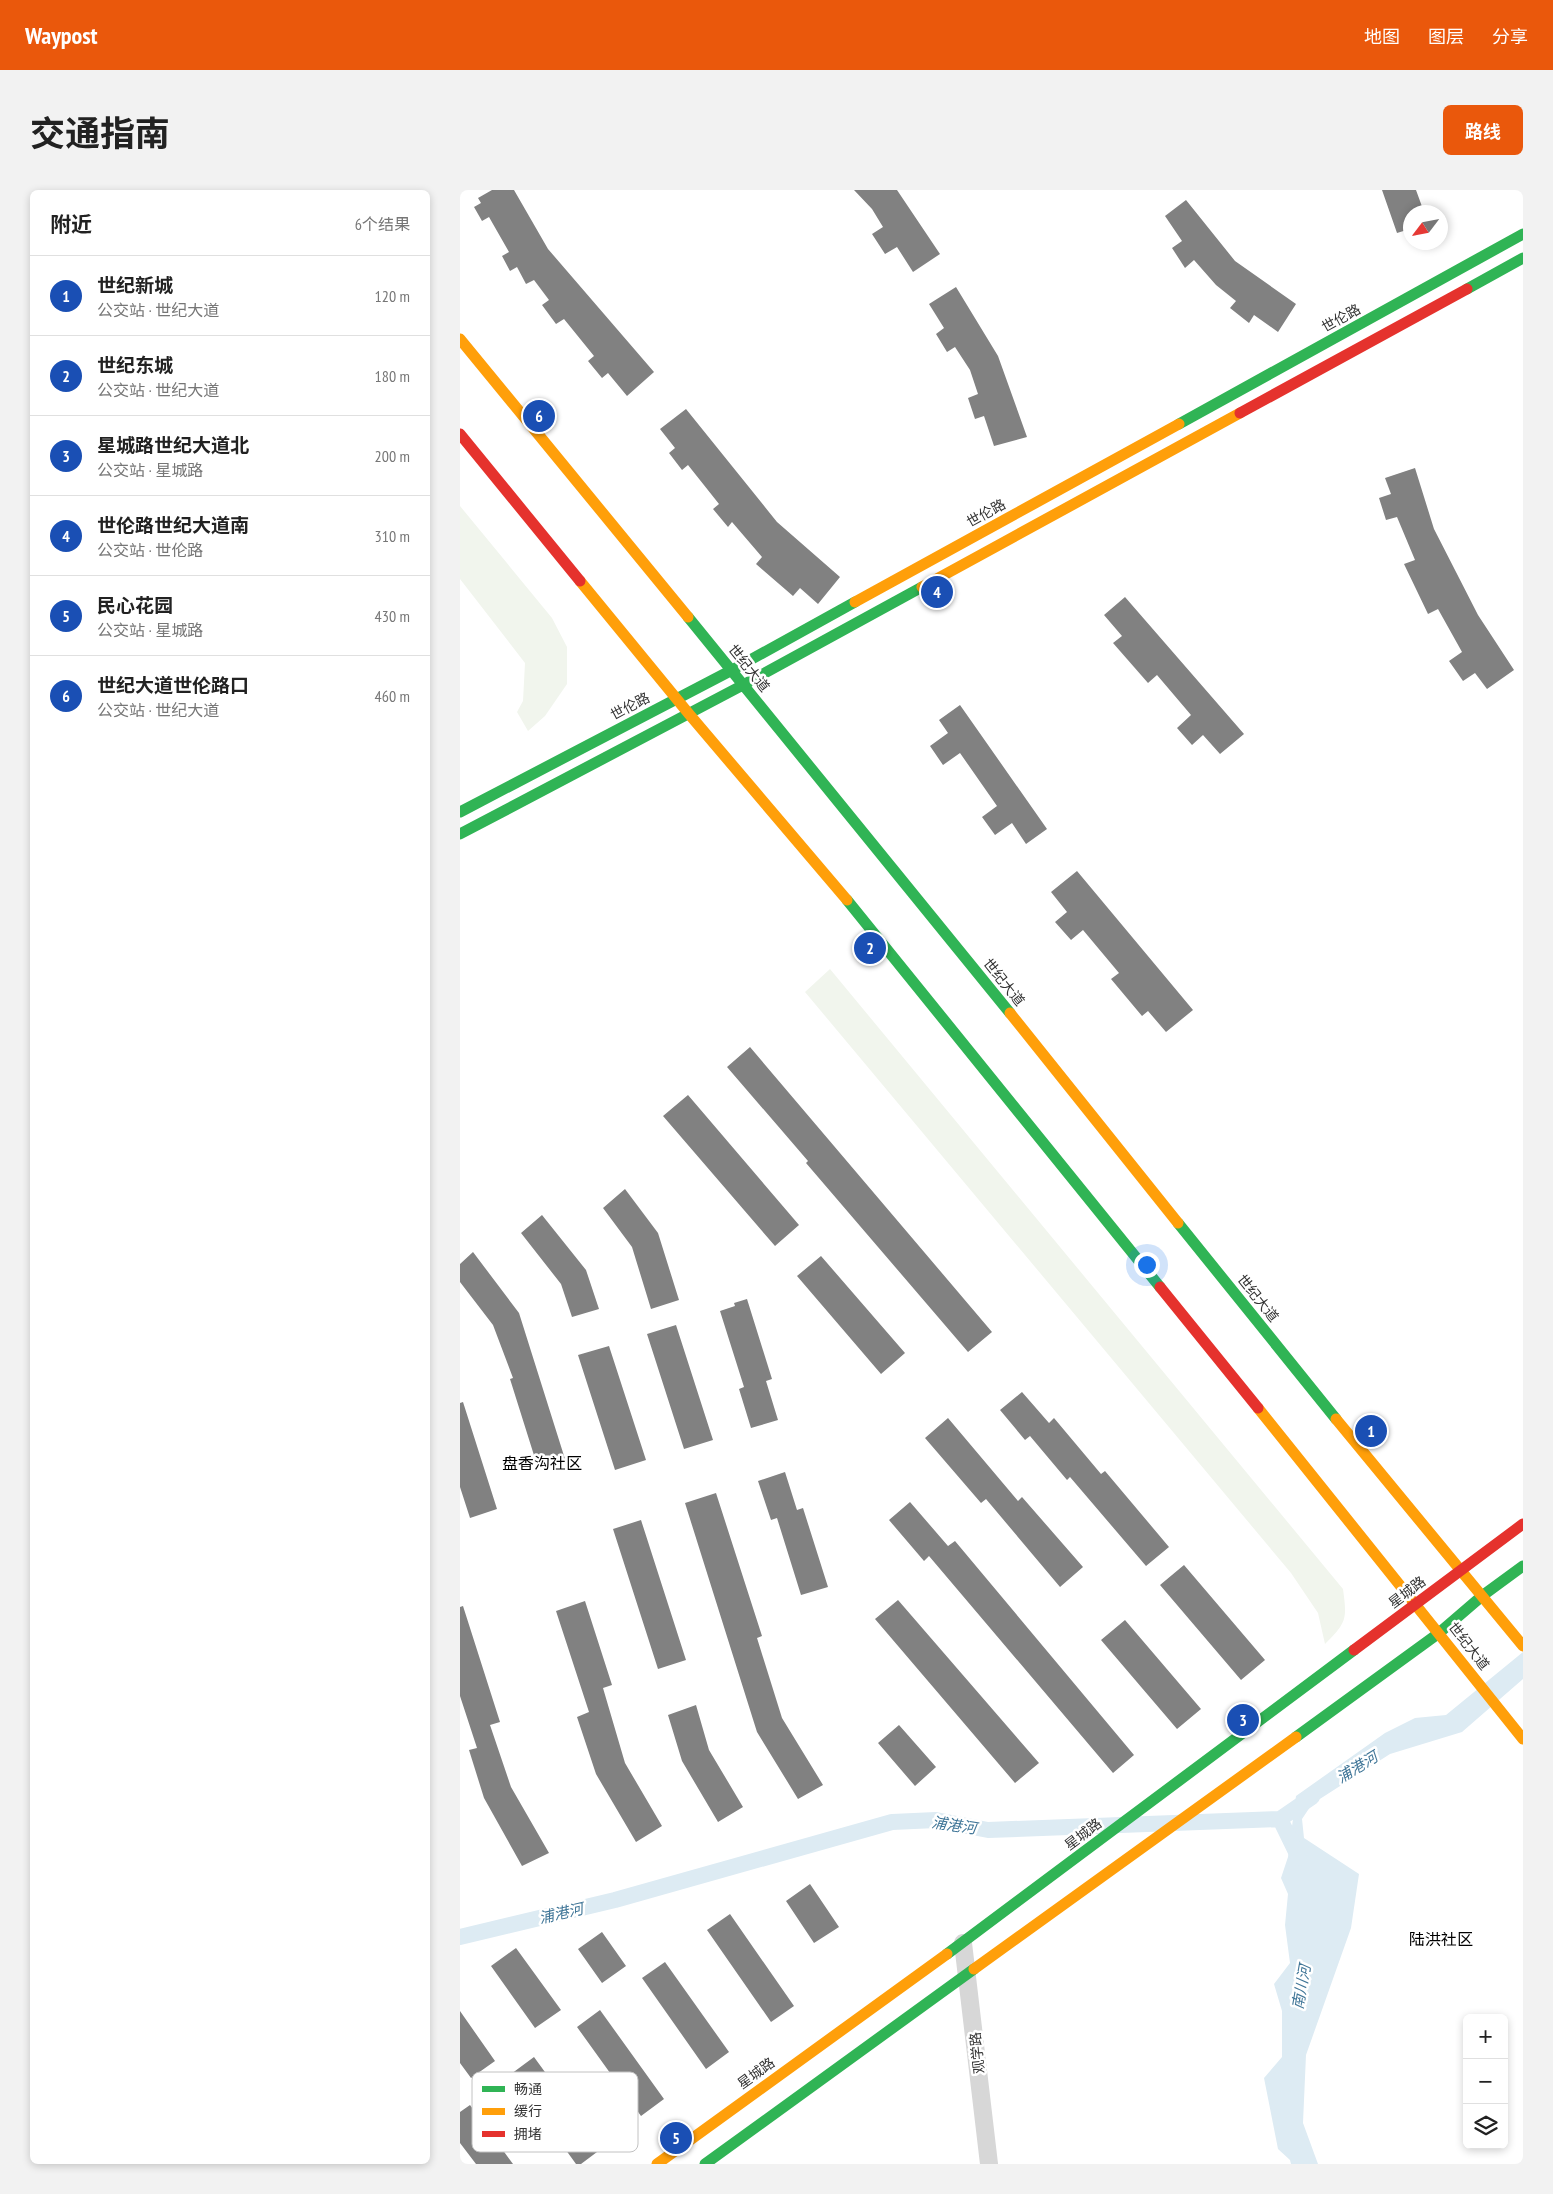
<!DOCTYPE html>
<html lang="zh">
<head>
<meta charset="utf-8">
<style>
	body { margin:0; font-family:"PT Sans Narrow","Noto Sans SC",sans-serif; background:#f2f2f2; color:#222 }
	.controls { position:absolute; right:15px; bottom:15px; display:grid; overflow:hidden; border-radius:8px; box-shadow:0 2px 8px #0003 }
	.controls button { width:45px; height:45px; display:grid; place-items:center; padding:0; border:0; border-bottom:1px solid #e0e0e0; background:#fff; color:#222; font:25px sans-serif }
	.compass { position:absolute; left:943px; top:15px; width:45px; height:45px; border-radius:50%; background:#fff; box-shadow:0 2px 8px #0003; rotate:238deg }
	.you { position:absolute; left:686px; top:1074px; width:18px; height:18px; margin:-12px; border:4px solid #fff; border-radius:50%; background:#1a73e8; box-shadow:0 0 0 8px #1a73e833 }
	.badge { display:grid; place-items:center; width:32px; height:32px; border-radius:50%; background:#ea580c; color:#fff; font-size:16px; font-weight:700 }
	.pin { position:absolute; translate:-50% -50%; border:2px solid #fff; box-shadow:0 1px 5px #0006 }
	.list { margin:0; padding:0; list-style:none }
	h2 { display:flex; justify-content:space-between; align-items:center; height:65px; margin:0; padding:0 20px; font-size:21px }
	h2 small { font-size:16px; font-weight:400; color:#767676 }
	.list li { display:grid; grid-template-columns:32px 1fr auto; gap:15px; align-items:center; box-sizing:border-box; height:80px; padding:0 20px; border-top:1px solid #e0e0e0 }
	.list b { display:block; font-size:19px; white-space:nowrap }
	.list p { margin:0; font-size:16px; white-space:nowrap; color:#767676 }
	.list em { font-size:16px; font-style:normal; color:#767676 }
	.icon { flex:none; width:28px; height:28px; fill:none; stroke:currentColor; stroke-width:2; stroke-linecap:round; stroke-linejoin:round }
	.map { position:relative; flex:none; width:1063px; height:1974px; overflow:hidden; border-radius:8px }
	header { display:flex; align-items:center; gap:30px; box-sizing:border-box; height:70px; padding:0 25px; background:#ea580c; color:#fff }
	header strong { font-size:24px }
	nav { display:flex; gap:28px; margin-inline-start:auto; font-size:18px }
	.intro { display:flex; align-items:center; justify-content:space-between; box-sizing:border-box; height:120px; padding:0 30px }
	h1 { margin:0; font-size:35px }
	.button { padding:12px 22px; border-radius:8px; background:#ea580c; color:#fff; font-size:18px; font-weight:700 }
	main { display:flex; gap:30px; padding:0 30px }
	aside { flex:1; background:#fff; border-radius:8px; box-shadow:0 2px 8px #0003 }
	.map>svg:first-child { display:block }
	.green { fill:#f1f5ed }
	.water { fill:#ddebf3 }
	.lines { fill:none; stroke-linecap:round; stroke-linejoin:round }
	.canal { stroke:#ddebf3; stroke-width:16 }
	.building { fill:#818181 }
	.street { stroke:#d7d7d7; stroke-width:18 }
	.fast { stroke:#30b455; stroke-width:11 }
	.slow { stroke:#ff9f0a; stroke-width:11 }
	.jam { stroke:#e5322d; stroke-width:11 }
	.labels { text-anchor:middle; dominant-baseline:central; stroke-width:5; stroke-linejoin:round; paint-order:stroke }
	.street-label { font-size:14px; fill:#333; stroke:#fff }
	.water-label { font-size:15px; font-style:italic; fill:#3f7597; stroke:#fff }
	.quarter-label { font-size:16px; fill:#000; stroke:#fff }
	.key { fill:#fff; stroke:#c2c2c2; stroke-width:1 }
	.key-label { font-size:14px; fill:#333 }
</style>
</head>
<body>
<header>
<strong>Waypost</strong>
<nav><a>地图</a><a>图层</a><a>分享</a></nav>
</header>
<div class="intro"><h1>交通指南</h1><a class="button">路线</a></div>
<main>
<aside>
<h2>附近<small>6个结果</small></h2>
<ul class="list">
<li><span class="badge" style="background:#1a4fb4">1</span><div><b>世纪新城</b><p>公交站 · 世纪大道</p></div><em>120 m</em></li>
<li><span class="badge" style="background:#1a4fb4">2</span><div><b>世纪东城</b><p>公交站 · 世纪大道</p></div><em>180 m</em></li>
<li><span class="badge" style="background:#1a4fb4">3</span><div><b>星城路世纪大道北</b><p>公交站 · 星城路</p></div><em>200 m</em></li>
<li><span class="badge" style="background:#1a4fb4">4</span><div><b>世伦路世纪大道南</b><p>公交站 · 世伦路</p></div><em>310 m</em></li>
<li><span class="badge" style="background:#1a4fb4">5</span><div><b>民心花园</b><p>公交站 · 星城路</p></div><em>430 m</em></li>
<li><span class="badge" style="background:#1a4fb4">6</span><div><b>世纪大道世伦路口</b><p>公交站 · 世纪大道</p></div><em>460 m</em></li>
</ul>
</aside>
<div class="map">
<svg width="1063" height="1974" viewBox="0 0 1063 1974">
	<rect width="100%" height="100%" fill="#fff"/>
	<path class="green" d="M0 316 92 428 107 457V494L85 526 68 541 57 522 63 511 65 473 0 389Z
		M370 779 883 1399C887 1429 887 1432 865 1454L858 1423 831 1383 345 802Z"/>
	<path class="water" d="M1063 1462V1489L1002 1542 930 1564 852 1614 842 1629 844 1648 899 1684 891 1738 846 1865 843 1933 858 1974H831L830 1970 818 1959 804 1888 822 1867V1821L814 1794 830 1773 825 1735 828 1704 821 1688 828 1667 836 1606 925 1543 955 1528 986 1525Z"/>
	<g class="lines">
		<path class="canal" d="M820 1629 839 1668
			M0 1747 155 1710 432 1632 476 1630 528 1640 820 1629 852 1607"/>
	</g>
	<path class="building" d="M32 0H54L88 59 194 182 167 206 148 183 142 188 128 171 134 166 104 129 96 134 82 115 89 110 74 90 66 94 57 77 50 81 42 66 49 62 29 27 22 31 14 17 21 13 18 8Z
		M394 0H437L480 64 453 82 437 57 425 64 412 44 423 37 412 19Z
		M922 0H956L964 22H950V39L937 43Z
		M726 10 775 71 836 114 818 142 794 125 789 133 770 118 776 111 756 95 734 70 725 78 712 58 722 51 705 26Z
		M496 97 538 166 567 247 534 256 524 226 515 229 508 208 518 204 510 180 495 157 487 162 476 144 484 138 469 114Z
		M226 219 317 332 380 387 358 414 340 398 333 406 296 374 302 367 272 332 268 337 253 319 259 314 228 275 222 280 209 263 215 258 200 239Z
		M955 278 974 339 1018 425 1054 480 1027 499 1015 483 1003 491 989 471 1002 462 978 419 968 424 944 374 955 370 937 327 926 330 919 308 931 304 925 288Z
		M665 407 784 544 760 564 743 545 732 555 717 538 731 525 697 485 688 493 653 453 662 446 644 425Z
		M500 515 587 639 566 654 552 633 535 645 522 627 537 616 500 563 483 575 470 556 488 543 479 530Z
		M617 681 733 820 706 842 688 821 682 826 651 789 659 783 623 740 611 750 595 732 607 722 591 702Z
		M290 857 532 1142 508 1162 346 973 348 971 267 877Z
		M228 905 339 1035 315 1056 203 926Z
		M165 999 198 1043 219 1110 191 1119 172 1057 143 1018Z
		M82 1025 126 1080 139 1119 112 1127 101 1094 61 1043Z
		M13 1062 59 1123 105 1269 78 1278 50 1189 53 1188 33 1135 0 1092V1074Z
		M361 1066 445 1163 421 1184 337 1086Z
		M287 1109 312 1189 306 1191 318 1230 291 1238 279 1199 284 1197 260 1121 275 1116 274 1113Z
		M216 1135 253 1250 224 1259 187 1144Z
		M149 1156 186 1270 155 1280 118 1165Z
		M562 1202 589 1233 594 1228 641 1284 645 1281 709 1357 686 1376 610 1287 607 1290 570 1246 565 1250 540 1220Z
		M3 1212 37 1319 10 1328 0 1297V1213Z
		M488 1228 558 1311 562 1307 623 1377 600 1397 526 1309 521 1313 465 1248Z
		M325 1282 337 1320 343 1318 368 1397 341 1405 317 1328 311 1330 298 1291Z
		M256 1303 302 1446 297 1448 322 1528 363 1595 338 1609 297 1542 225 1313Z
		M450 1312 488 1356 495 1351 674 1565 653 1583 469 1366 464 1371 429 1330Z
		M181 1330 226 1470 198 1479 153 1339Z
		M724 1375 805 1470 781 1490 700 1395Z
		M438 1410 579 1573 555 1593 415 1429Z
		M125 1411 152 1495 143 1498 165 1573 202 1636 176 1652 136 1584 117 1527 129 1522 96 1421Z
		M3 1416 40 1532 30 1535 51 1597 89 1663 62 1676 24 1608 9 1560 17 1558 0 1506V1417Z
		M665 1430 741 1519 717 1539 641 1450Z
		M236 1515 249 1560 283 1617 258 1632 222 1571 208 1525Z
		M439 1535 476 1577 455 1596 418 1553Z
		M350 1694 379 1737 354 1753 326 1711Z
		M270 1724 334 1816 311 1832 247 1740Z
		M142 1742 166 1776 142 1793 118 1759Z
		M56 1758 101 1820 75 1838 31 1776Z
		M205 1772 269 1862 246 1879 182 1788Z
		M140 1820 204 1909 181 1926 117 1837Z
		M0 1821 35 1871 11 1888 0 1873Z
		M74 1867 141 1959 121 1974H116L51 1884Z
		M10 1915 53 1974H16L0 1953V1922Z"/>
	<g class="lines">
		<path class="street" d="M503 1753 529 1974"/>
		<path class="fast" d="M1007 99 1063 68
			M719 234 1063 44
			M228 427 550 823
			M0 622 272 480 395 412
			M0 644 283 495 462 397
			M387 710 700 1097
			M718 1033 876 1229
			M836 1547 979 1443 1022 1406 1063 1376
			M487 1764 894 1460
			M245 1974 514 1779"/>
		<path class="slow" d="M0 149 228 427
			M120 391 229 524 387 710
			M462 397 780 223
			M395 412 719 234
			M550 823 718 1033
			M798 1218 1063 1549
			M876 1229 1063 1456
			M514 1779 836 1547
			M197 1974 487 1764"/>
		<path class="jam" d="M780 223 1007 99
			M0 244 120 391
			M700 1097 798 1218
			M894 1460 1063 1334"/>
	</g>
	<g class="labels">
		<g class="street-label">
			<text transform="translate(881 128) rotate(-29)">世伦路</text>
			<text transform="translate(526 323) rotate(-29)">世伦路</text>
			<text transform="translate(289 478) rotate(51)">世纪大道</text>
			<text transform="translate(170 516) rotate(-28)">世伦路</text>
			<text transform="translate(544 792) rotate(51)">世纪大道</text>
			<text transform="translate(798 1108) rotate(51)">世纪大道</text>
			<text transform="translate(947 1402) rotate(-37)">星城路</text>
			<text transform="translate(1009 1456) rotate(52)">世纪大道</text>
			<text transform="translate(623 1644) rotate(-37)">星城路</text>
			<text transform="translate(517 1863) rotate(-96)">观学路</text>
			<text transform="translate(296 1883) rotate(-36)">星城路</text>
		</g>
		<g class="water-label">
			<text transform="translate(897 1577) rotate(-32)">浦港河</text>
			<text transform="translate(494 1635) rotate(8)">浦港河</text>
			<text transform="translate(101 1723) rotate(-13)">浦港河</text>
			<text transform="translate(841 1797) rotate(-80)">南川河</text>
		</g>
		<g class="quarter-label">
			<text x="82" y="1273">盘香沟社区</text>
			<text x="981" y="1749">陆洪社区</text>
		</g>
	</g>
	<rect x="12" y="1882" width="166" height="80" rx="8" class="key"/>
	<rect x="22" y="1896" width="23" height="6" fill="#30b455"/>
	<rect x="22" y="1918" width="23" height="7" fill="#ff9f0a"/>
	<rect x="22" y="1941" width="23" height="6" fill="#e5322d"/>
	<g class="key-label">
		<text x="54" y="1904">畅通</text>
		<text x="54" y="1926">缓行</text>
		<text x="54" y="1949">拥堵</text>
	</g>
</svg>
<div class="controls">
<button>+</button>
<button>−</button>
<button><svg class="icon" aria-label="layers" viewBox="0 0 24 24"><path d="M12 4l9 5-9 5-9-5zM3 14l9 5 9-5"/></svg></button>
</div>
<svg class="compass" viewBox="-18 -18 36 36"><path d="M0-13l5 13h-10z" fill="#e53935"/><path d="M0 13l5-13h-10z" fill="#767676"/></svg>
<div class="you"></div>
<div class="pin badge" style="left:911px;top:1241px;background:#1a4fb4">1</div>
<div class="pin badge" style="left:410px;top:758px;background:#1a4fb4">2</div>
<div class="pin badge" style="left:783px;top:1530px;background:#1a4fb4">3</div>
<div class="pin badge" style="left:477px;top:402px;background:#1a4fb4">4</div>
<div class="pin badge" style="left:216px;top:1948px;background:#1a4fb4">5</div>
<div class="pin badge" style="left:79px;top:226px;background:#1a4fb4">6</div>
</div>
</main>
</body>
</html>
